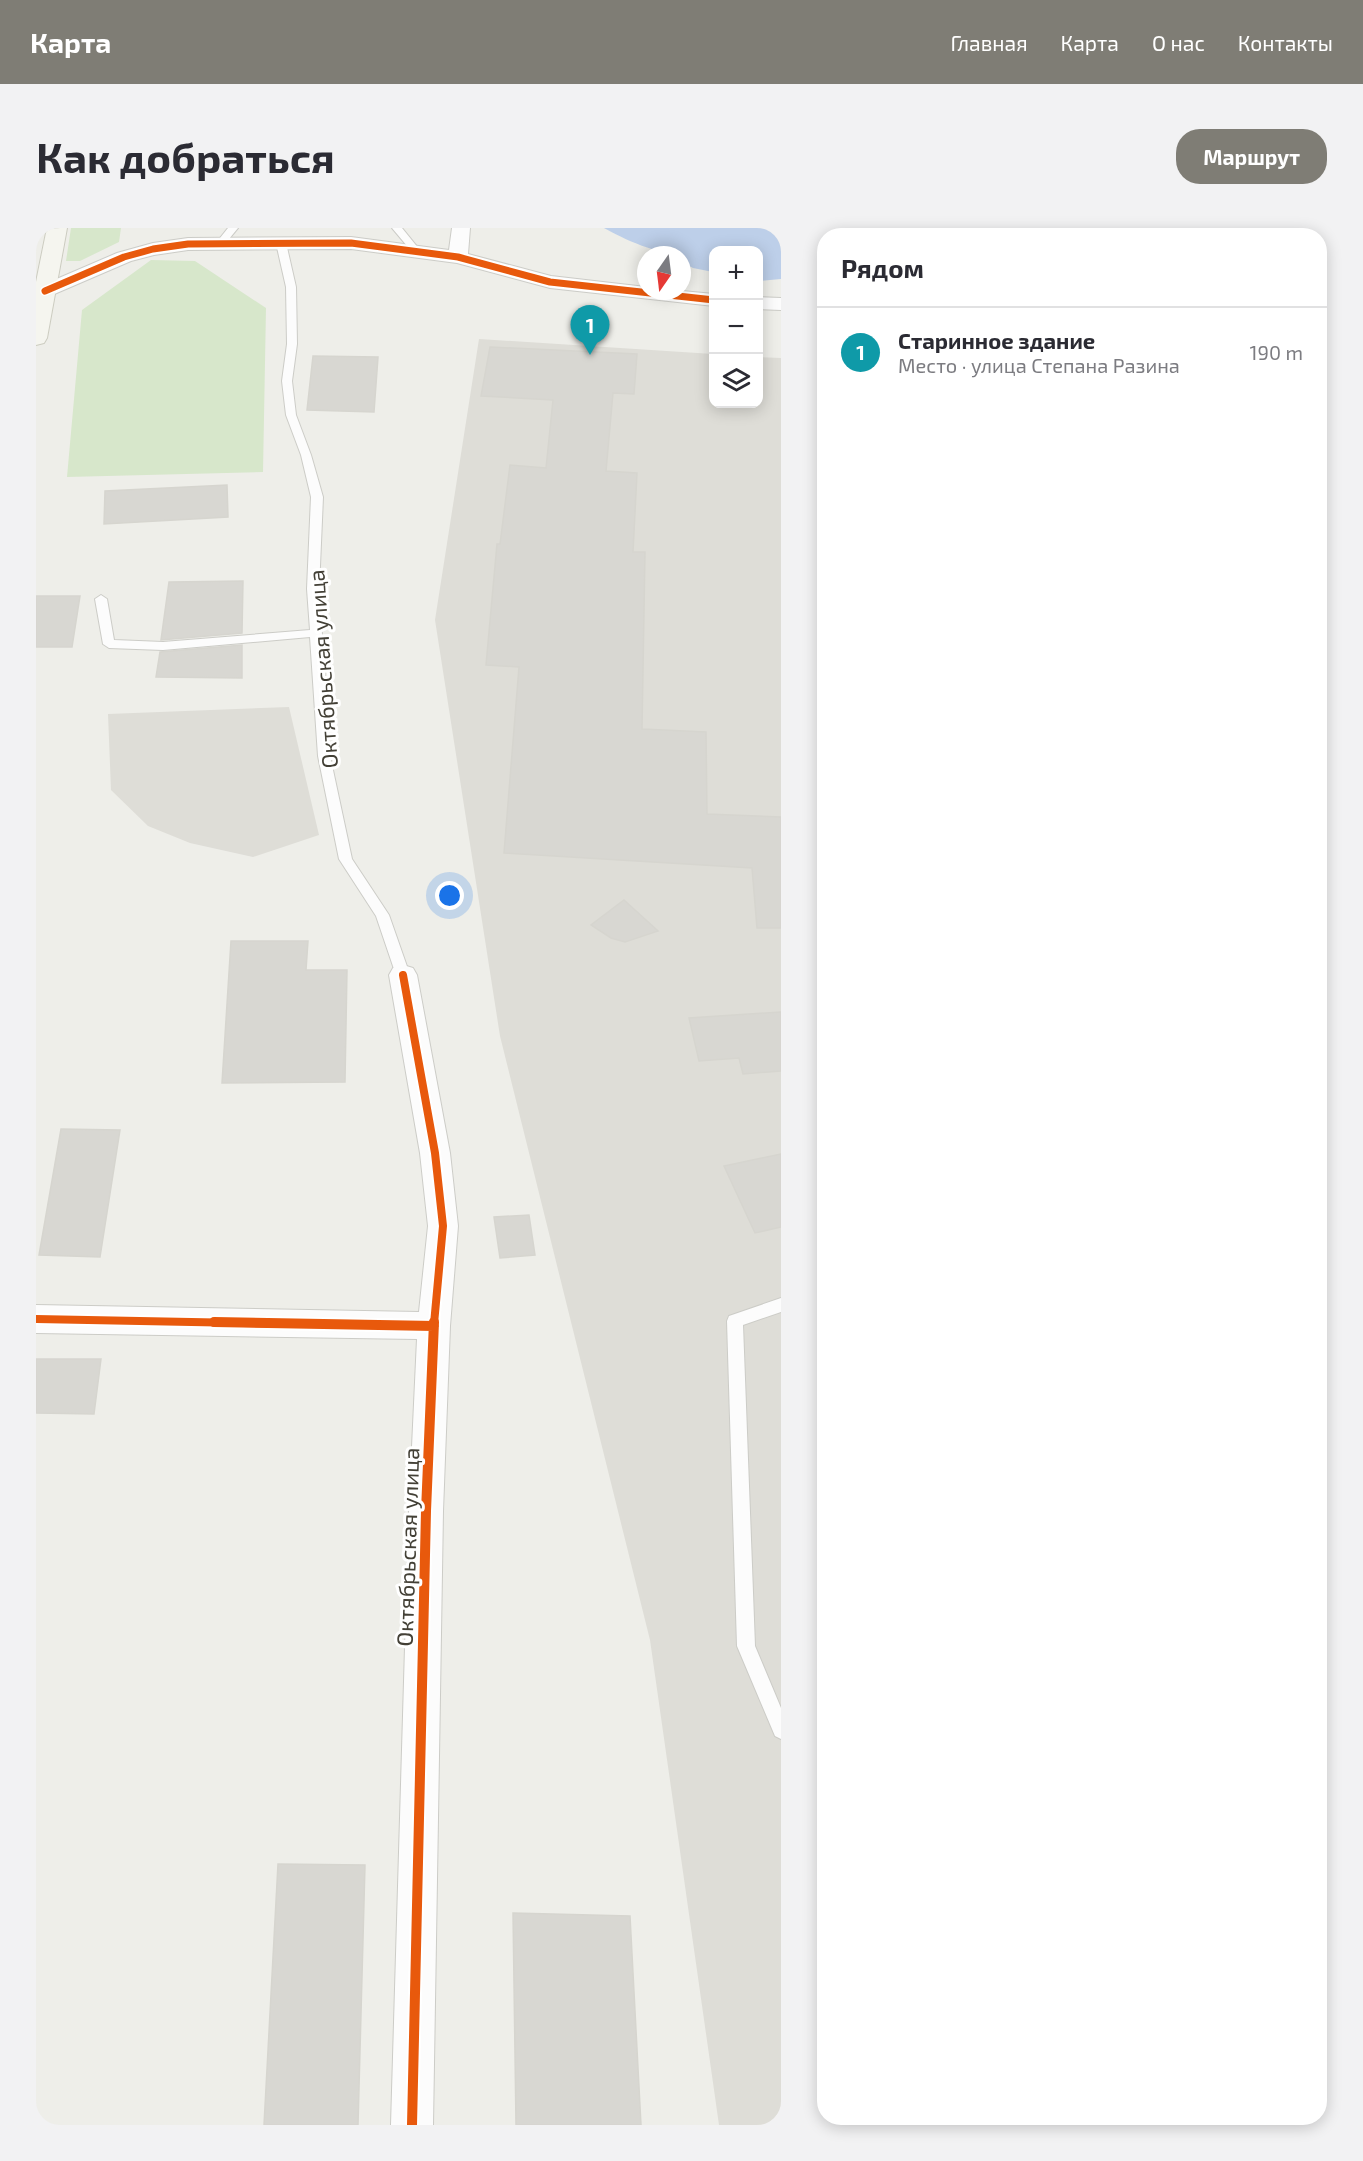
<!DOCTYPE html>
<html lang="ru">
<head>
<meta charset="utf-8">
<style>
	body { margin:0; font-family:"Exo 2",sans-serif; background:#f2f2f3; color:#2b2b33 }
	.controls { position:absolute; right:18px; top:18px; display:grid; overflow:hidden; border-radius:12px; box-shadow:0 3px 15px #0003 }
	.controls button { width:54px; height:54px; display:grid; place-items:center; padding:0; border:0; border-bottom:2px solid #e1e1e2; background:#fff; color:#2b2b33; font:30px sans-serif }
	.compass { position:absolute; left:601px; top:18px; width:54px; height:54px; border-radius:50%; background:#fff; box-shadow:0 3px 15px #0003; rotate:194deg }
	.you { position:absolute; left:414px; top:668px; width:21px; height:21px; margin:-15px; border:4px solid #fff; border-radius:50%; background:#1a73e8; box-shadow:0 0 0 9px #1a73e833 }
	.badge { display:grid; place-items:center; width:39px; height:39px; border-radius:50%; background:#7f7d75; color:#fff; font-size:20px; font-weight:700 }
	.pin { position:absolute; translate:-50% -50px; filter:drop-shadow(0 2px 3px #0008) }
	.pin::after { content:''; position:absolute; top:32px; width:21px; height:18px; background:inherit; clip-path:polygon(0 0,100% 0,50% 100%) }
	.list { margin:0; padding:0; list-style:none }
	h2 { display:flex; justify-content:space-between; align-items:center; height:78px; margin:0; padding:0 24px; font-size:26px }
	h2 small { font-size:20px; font-weight:400; color:#7c7c81 }
	.list li { display:grid; grid-template-columns:39px 1fr auto; gap:18px; align-items:center; box-sizing:border-box; height:90px; padding:0 24px; border-top:2px solid #e1e1e2 }
	.list b { display:block; font-size:22px; white-space:nowrap }
	.list p { margin:0; font-size:20px; white-space:nowrap; color:#7c7c81 }
	.list em { font-size:20px; font-style:normal; color:#7c7c81 }
	.icon { flex:none; width:33px; height:33px; fill:none; stroke:currentColor; stroke-width:2; stroke-linecap:round; stroke-linejoin:round }
	.map { position:relative; flex:none; width:745px; height:1897px; overflow:hidden; border-radius:24px }
	header { display:flex; align-items:center; gap:36px; box-sizing:border-box; height:84px; padding:0 30px; background:#7f7d75; color:#fff }
	header strong { font-size:28px }
	nav { display:flex; gap:33px; margin-inline-start:auto; font-size:21px }
	.intro { display:flex; align-items:center; justify-content:space-between; box-sizing:border-box; height:144px; padding:0 36px }
	h1 { margin:0; font-size:42px }
	.button { padding:15px 27px; border-radius:24px; background:#7f7d75; color:#fff; font-size:21px; font-weight:700 }
	main { display:flex; gap:36px; padding:0 36px }
	aside { flex:1; background:#fff; border-radius:24px; box-shadow:0 3px 15px #0003 }
	.map>svg:first-child { display:block }
	.industrial { fill:#deddd7 }
	.green { fill:#d7e7cb }
	.water { fill:#bdcfe9 }
	.building { fill:#d8d7d2; stroke:#d6d5cf; stroke-width:1.5 }
	.lines { fill:none; stroke-linecap:round; stroke-linejoin:round }
	.lane-casing { stroke:#ccccc7; stroke-width:2 }
	.street-casing { stroke:#ccccc7; stroke-width:2 }
	.secondary-casing { stroke:#ccccc0; stroke-width:2 }
	.lane { fill:#fcfcfc; fill-rule:evenodd }
	.street { fill:#fcfcfc; fill-rule:evenodd }
	.secondary { fill:#f5f5ef; fill-rule:evenodd }
	.cycleway-far2-casing { stroke:#fff; stroke-width:10 }
	.cycleway-far1-casing { stroke:#fff; stroke-width:12 }
	.cycleway-casing { stroke:#fff; stroke-width:14 }
	.cycleway-far2 { stroke:#e8590c; stroke-width:7 }
	.cycleway-far1 { stroke:#e8590c; stroke-width:8 }
	.cycleway { stroke:#e8590c; stroke-width:10 }
	.labels { text-anchor:middle; dominant-baseline:central; stroke-width:6; stroke-linejoin:round; paint-order:stroke }
	.street-label { font-size:22px; fill:#434036; stroke:#fff }
</style>
</head>
<body>
<header>
<strong>Карта</strong>
<nav><a>Главная</a><a>Карта</a><a>О нас</a><a>Контакты</a></nav>
</header>
<div class="intro"><h1>Как добраться</h1><a class="button">Маршрут</a></div>
<main>
<div class="map">
<svg width="745" height="1897" viewBox="0 0 745 1897">
	<rect width="100%" height="100%" fill="#eeeee9"/>
	<path class="industrial" d="M443 111 677 126 678 176H722L723 129 745 130V1897H683L614 1412 464 808 399 392Z
		M253 479 283 607 217 629 154 615 112 598 75 562 72 486Z"/>
	<path class="green" d="M35 0H85L83 14 44 33H30Z
		M115 32 159 33 230 80 227 244 31 249 46 82Z"/>
	<path class="water" d="M568 0H745V51L723 53 722 22H678L677 44 657 40 646 34V27C624 27 587 11 568 0Z"/>
	<path class="building" d="M454 119 601 126 598 166 577 165 570 243 601 245 597 324H609L606 501 670 504 671 586 745 589V700H721L716 640 468 625 483 439 450 437 461 316H464L474 237 510 240 517 172 445 168Z
		M277 128 342 129 338 184 271 182Z
		M191 257 192 289 68 296 69 263Z
		M207 353 206 405 125 412 133 354Z
		M0 368H44L36 419H0Z
		M206 417V450L120 449 124 424Z
		M588 672 622 703 589 714 575 710 555 697Z
		M195 713H272L270 742H311L309 854 186 855Z
		M745 784V843L707 846 703 830 663 833 653 790Z
		M25 901 84 902 64 1029 3 1027Z
		M745 926V999L719 1005 688 938Z
		M493 987 499 1027 464 1030 458 989Z
		M0 1131H65L58 1186 0 1185Z
		M242 1636 329 1637 322 1897H228Z
		M477 1685 594 1688 605 1897H480Z"/>
	<g class="lines">
		<g class="lane-casing">
			<path id="lane" d="M192 0H202L188 17H182L180 15Z
				M356 0H366L383 21V25H377Z
				M245 12 250 15 260 59 261 116 256 153 260 187 275 227 287 269 283 361 294 528 316 631 353 687 374 747 367 752 360 747 340 688 303 631 282 528 274 409 127 422 73 420 67 416 59 371 65 367 71 371 78 412 127 414 274 402 271 361 275 269 265 227 250 187 246 153 251 116 250 59 240 15Z
				M745 1070V1084L707 1097 719 1418 745 1480V1511L739 1508 701 1418 691 1093 693 1088Z"/>
		</g>
		<g class="street-casing">
			<path id="street" d="M416 0H434L432 26 515 48 610 59V63H646L678 66V78L514 60 421 35 315 21 152 22 118 27 95 33 16 67 9 69 0 64 2 59 81 25 117 15 152 10 315 9 413 22Z
				M722 69 745 70V82L722 81Z
				M367 737 377 740 381 747 414 925 422 998 414 1098 407 1283 397 1897H355L373 1283 381 1111 0 1105V1077L383 1084 392 998 384 925 353 747 357 740Z"/>
		</g>
		<g class="secondary-casing">
			<path id="secondary" d="M11 0H31L11 110 8 115 0 117V54Z"/>
		</g>
		<use href="#lane" class="lane"/>
		<use href="#street" class="street"/>
		<use href="#secondary" class="secondary"/>
		<g class="cycleway-far2-casing">
			<path id="cycleway-far2" d="M9 63 88 29 117 21 152 16 315 15 422 29 514 54 678 72"/>
		</g>
		<g class="cycleway-far1-casing">
			<path id="cycleway-far1" d="M367 747 399 925 407 998 398 1096
				M0 1091 263 1096"/>
		</g>
		<g class="cycleway-casing">
			<path id="cycleway" d="M178 1094 398 1098
				M376 1897 390 1283 398 1094"/>
		</g>
		<use href="#cycleway-far2" class="cycleway-far2"/>
		<use href="#cycleway-far1" class="cycleway-far1"/>
		<use href="#cycleway" class="cycleway"/>
	</g>
	<g class="labels">
		<g class="street-label">
			<text transform="translate(286 441) rotate(-94)">Октябрьская улица</text>
			<text transform="translate(371 1319) rotate(-88)">Октябрьская улица</text>
		</g>
	</g>
</svg>
<div class="controls">
<button>+</button>
<button>−</button>
<button><svg class="icon" aria-label="layers" viewBox="0 0 24 24"><path d="M12 4l9 5-9 5-9-5zM3 14l9 5 9-5"/></svg></button>
</div>
<svg class="compass" viewBox="-18 -18 36 36"><path d="M0-13l5 13h-10z" fill="#e53935"/><path d="M0 13l5-13h-10z" fill="#7c7c81"/></svg>
<div class="you"></div>
<div class="pin badge" style="left:554px;top:127px;background:#0f9aa8">1</div>
</div>
<aside>
<h2>Рядом<small></small></h2>
<ul class="list">
<li><span class="badge" style="background:#0f9aa8">1</span><div><b>Старинное здание</b><p>Место · улица Степана Разина</p></div><em>190 m</em></li>
</ul>
</aside>
</main>
</body>
</html>
